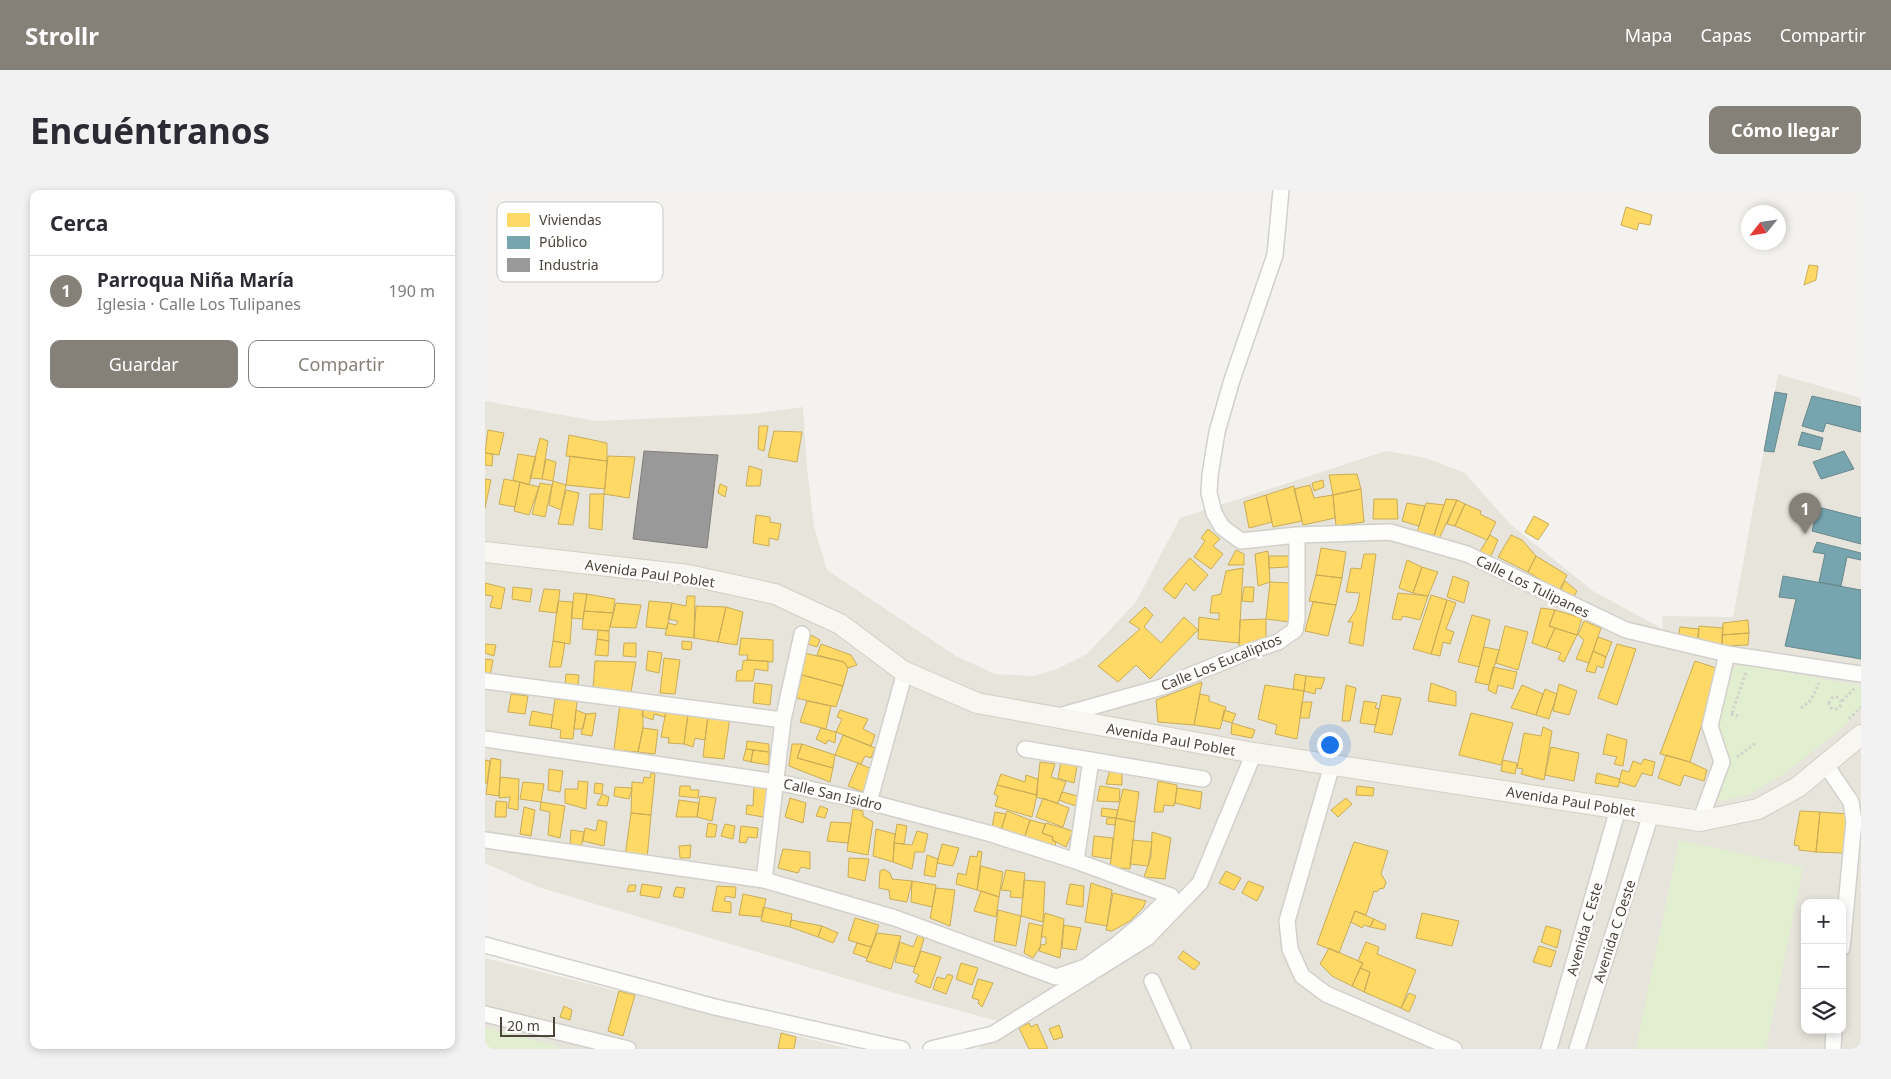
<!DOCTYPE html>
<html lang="es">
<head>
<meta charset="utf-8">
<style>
	body { margin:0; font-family:"Noto Sans",sans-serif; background:#f2f2f3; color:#2b2b33 }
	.controls { position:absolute; right:15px; bottom:15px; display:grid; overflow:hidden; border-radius:10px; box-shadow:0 2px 8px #0003 }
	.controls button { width:45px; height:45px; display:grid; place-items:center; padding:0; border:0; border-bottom:1px solid #e1e1e2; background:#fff; color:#2b2b33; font:25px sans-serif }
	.compass { position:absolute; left:1256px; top:15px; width:45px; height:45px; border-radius:50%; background:#fff; box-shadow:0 2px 8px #0003; rotate:240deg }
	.scale { position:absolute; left:15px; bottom:12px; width:55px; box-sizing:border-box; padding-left:5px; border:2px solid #4b4439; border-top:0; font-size:14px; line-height:18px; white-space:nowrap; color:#4b4439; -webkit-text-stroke:4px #fff; paint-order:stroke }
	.you { position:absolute; left:844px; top:554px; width:18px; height:18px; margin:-12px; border:4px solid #fff; border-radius:50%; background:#1a73e8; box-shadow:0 0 0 8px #1a73e833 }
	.badge { display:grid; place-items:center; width:32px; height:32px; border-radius:50%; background:#868178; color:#fff; font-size:16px; font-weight:700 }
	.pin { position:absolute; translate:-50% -41px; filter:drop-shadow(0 1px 2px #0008) }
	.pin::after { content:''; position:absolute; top:26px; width:18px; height:15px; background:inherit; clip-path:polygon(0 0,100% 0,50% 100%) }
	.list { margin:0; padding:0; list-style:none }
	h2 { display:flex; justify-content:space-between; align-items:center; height:65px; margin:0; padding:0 20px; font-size:21px }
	h2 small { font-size:16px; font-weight:400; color:#7c7c81 }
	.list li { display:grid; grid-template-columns:32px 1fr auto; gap:15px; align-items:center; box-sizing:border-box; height:70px; padding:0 20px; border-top:1px solid #e1e1e2 }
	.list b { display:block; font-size:19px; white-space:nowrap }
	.list p { margin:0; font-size:16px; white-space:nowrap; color:#7c7c81 }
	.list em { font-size:16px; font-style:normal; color:#7c7c81 }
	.actions { display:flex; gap:10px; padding:15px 20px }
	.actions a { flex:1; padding:11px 0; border:1px solid #868178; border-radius:10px; text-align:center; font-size:18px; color:#868178 }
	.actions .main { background:#868178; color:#fff }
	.icon { flex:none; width:28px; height:28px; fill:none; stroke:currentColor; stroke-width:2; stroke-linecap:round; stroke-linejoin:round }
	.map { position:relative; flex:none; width:1376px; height:859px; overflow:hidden; border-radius:10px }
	header { display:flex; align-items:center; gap:30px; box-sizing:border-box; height:70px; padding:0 25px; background:#868178; color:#fff }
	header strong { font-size:24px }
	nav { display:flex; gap:28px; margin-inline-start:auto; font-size:18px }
	.intro { display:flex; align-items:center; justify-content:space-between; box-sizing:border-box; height:120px; padding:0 30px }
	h1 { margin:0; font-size:35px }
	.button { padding:12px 22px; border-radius:10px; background:#868178; color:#fff; font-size:18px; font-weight:700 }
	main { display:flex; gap:30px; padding:0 30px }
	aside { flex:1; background:#fff; border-radius:10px; box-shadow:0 2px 8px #0003 }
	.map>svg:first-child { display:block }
	.residential { fill:#e7e4dc; fill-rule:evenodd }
	.green { fill:#e1eecf }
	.homes { fill:#ffd966; stroke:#c9ac58 }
	.public { fill:#76a5af; stroke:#69888c }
	.industry { fill:#999; stroke:#82807c }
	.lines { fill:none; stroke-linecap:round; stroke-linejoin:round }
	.minor-casing { stroke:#d2d0cb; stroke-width:18 }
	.secondary-casing { stroke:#d3cfc5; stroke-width:22 }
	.path { stroke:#d3d2cc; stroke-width:3; stroke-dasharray:2.5 2.5; stroke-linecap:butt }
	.minor { stroke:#fdfdfc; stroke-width:15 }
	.secondary { stroke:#f7f6f1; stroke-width:20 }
	.labels { text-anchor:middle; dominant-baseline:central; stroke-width:5; stroke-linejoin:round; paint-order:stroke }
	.street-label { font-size:14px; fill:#4b4439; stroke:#fff }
	.key { fill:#fff; stroke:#c9c7c4; stroke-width:1 }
	.key-label { font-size:14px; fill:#4b4439 }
</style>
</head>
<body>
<header>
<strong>Strollr</strong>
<nav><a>Mapa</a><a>Capas</a><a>Compartir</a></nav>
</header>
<div class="intro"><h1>Encuéntranos</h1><a class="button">Cómo llegar</a></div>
<main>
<aside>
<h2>Cerca<small></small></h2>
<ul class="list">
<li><span class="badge">1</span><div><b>Parroqua Niña María</b><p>Iglesia · Calle Los Tulipanes</p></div><em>190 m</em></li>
</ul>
<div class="actions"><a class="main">Guardar</a><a>Compartir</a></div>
</aside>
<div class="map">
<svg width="1376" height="859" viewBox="0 0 1376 859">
	<rect width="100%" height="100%" fill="#f4f2ee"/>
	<path class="residential" d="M1293 184 1376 208V859H492L535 837 420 806 53 697 0 673V211L111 231 266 224 318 217 322 278 329 337 342 380 471 466 510 484 548 486 572 479 602 464 651 412 695 328 901 261 941 268 980 283 1025 334 1108 401 1178 439 1177 426 1248 427ZM1320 713H1357V840H1320Z
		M0 768 365 859H0Z"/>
	<path class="green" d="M1256 474 1376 496V519L1354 541 1296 586 1263 605 1228 613 1242 574 1227 535 1245 480Z
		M1194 650 1318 677 1281 859H1151Z
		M0 837 72 856 75 859H0Z"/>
	<path class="homes" d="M1141 17 1167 25 1165 35 1154 33 1152 40 1136 35Z
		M1324 75 1333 76 1331 90 1319 95Z
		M274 236H283L279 261 273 259Z
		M3 240 19 243 14 265 0 263Z
		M289 241 317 242 312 272 283 267Z
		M84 245 122 253V271L81 266Z
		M55 248 63 251 57 289 45 288Z
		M0 263 8 264 7 276 0 275Z
		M33 264 51 267 44 295 28 290Z
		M85 266 122 271 120 299 81 295Z
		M123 266 150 267 144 308 119 304Z
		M61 269 71 272 68 291 57 289Z
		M264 276 277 280 275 296H261Z
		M872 284 876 299 848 305 844 285Z
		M0 289 6 290 0 318Z
		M19 289 35 292 30 317 14 314Z
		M838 290 839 297 829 301 827 293Z
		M68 291 81 295 76 320 64 315Z
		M35 292 54 297 44 325 29 321Z
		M55 293 67 295 60 327 47 324Z
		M235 294 242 297 240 307 233 303Z
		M825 295 829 308 848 305 850 328 818 335 809 299Z
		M809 296 817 331 788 337 781 305Z
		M876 299 879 332 851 336 848 305Z
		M81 300 94 303 88 335 73 334Z
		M105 304H119L117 340 104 338Z
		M781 305 787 332 764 338 759 312Z
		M889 309H912L913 329H888Z
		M961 309 972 310 953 351 948 349Z
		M972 310 980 314 970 336 962 334Z
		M922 313 940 316 934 336 917 331Z
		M941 313 959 315 949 345 932 342Z
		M980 314 996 321 995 324 1011 332 1002 350 970 336Z
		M271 325 285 327V332L296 334 293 350 284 348V356L268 353Z
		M1049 326 1064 334 1053 350 1040 342Z
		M723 339 735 349 728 356 738 364 726 379 709 367 720 351 716 348Z
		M1005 345 1013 350 1005 368 994 363Z
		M1026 345 1037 350 1051 366 1043 382 1013 367Z
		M836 358 861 362 857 388 831 385Z
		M751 360 759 364V375H743Z
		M783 361 785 392 773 396 770 364Z
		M879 364H891L878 456 864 453 868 432H863L871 420 875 403 861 402 866 378 876 379Z
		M784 366H804L803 377 784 378Z
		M1051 366 1082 385 1074 401 1043 382Z
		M705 368 723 385 709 401 701 393 690 409 678 399Z
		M922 370 937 377 928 403 914 398Z
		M937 377 953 382 943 406 928 403Z
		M758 378 754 453 713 449 714 427 734 430V423H725L727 406 736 404 741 381Z
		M831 385 857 388 851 415 824 411Z
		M968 386 984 392 979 413 962 407Z
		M1080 391 1092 401 1088 408 1076 399Z
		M785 392 806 393 805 432 781 429Z
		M0 393 20 398 16 419 5 417 8 406 0 405Z
		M28 397 47 399 45 412 27 409Z
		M759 397H769L768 412 757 411Z
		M59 399 75 400 72 423 54 421Z
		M89 403 102 404 98 429 86 428Z
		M913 403 943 406 935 430 918 426 916 430 907 429Z
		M102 404 130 409 128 423 99 421Z
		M946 405 962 410 946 464 928 459Z
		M202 406H210L209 448 180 445 183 433 191 435 193 431 183 429 187 413 201 416Z
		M962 410 971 413 961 439 969 442 965 454 958 452 955 466 946 464Z
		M73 411 88 412 85 454 68 451Z
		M164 411 187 413 182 439 161 437Z
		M828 412 851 415 843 446 820 441Z
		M131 413 156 415 151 438 125 437Z
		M211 416 241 417 233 452 209 448Z
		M241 417 258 422 252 455 233 452Z
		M660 417 668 425 659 437 676 453 699 427 713 440 665 489 651 475 633 492 613 476 655 439 644 432Z
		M1056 418 1070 420 1064 436 1070 438 1061 458 1047 453Z
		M1070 420 1097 428 1092 445 1064 436Z
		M99 421 128 423 124 441 97 439Z
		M987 425 1005 430 994 477 973 472Z
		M781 429V451L754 457 755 430Z
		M1263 430 1264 443 1237 445 1238 433Z
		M1099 431 1116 438 1104 473 1091 469 1099 450 1093 445Z
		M1020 436 1043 442 1033 480 1011 473Z
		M1214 436 1238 438 1237 456 1212 454Z
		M1195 437 1214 439 1213 451 1193 448Z
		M1070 438 1092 445 1079 472 1073 469 1076 463 1061 458Z
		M113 440 124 441V451L112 449Z
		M1264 443 1263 455 1237 456V445Z
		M326 445 335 450 332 457 323 454Z
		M1113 447 1127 452 1121 467 1108 461Z
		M256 448 288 450V472L262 470 263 465H254Z
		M112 449 124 451 123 466 110 465Z
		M68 451 80 453 76 477H64Z
		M197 451 207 452 206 460 197 459Z
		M139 453H151V467L138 466Z
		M0 454 11 455 9 466 0 463Z
		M336 454 366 465 372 475 363 478 359 472 332 465Z
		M1132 454 1151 459 1132 515 1113 508Z
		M999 457 1014 460 1004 495 990 492Z
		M163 461 177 463 174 483 161 480Z
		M1108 461 1121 467 1118 478 1112 476 1110 483 1101 481Z
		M319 463 359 472 363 478 358 496 313 484Z
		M179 468 195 470 190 504 175 503Z
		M0 469 8 470 5 486 0 485Z
		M262 470 283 471V481L270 479 268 491H251L252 481 257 480 258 471Z
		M110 471 151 472 146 502 108 499Z
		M1210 471 1234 479 1205 572 1175 564Z
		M1008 477 1032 482 1028 499 1013 495 1011 504 1003 500Z
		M81 484 94 485 93 495H80Z
		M810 484 821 486 819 501 808 499Z
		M317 485 358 496 351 517 311 508Z
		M821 486 840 488 836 499 831 498 830 504 819 501Z
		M717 492 709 535 673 532 671 510Z
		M270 493 287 495 285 515 268 513Z
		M946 493 971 502V516L943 511Z
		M1074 494 1092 501 1084 525 1068 521Z
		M780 495 819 501 812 549 790 544 792 535 773 529Z
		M861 495 871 498 865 531H857Z
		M1037 495 1058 504 1051 525 1026 518Z
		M1060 499 1072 504 1064 529 1051 525Z
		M26 504 43 506 40 524 23 522Z
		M715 504 724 506V511L741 517 735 539 709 535Z
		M897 505 916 508 907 545 889 542Z
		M70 509 92 511 88 549 75 548 76 540 66 538Z
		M322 511 346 516 341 539 315 532Z
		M879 511 892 513 890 518 894 519 891 535 875 533Z
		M817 512H827L824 528H815Z
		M135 513 158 517V538L153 562 129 560Z
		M158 517 181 521 180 527 169 524 168 530 157 526Z
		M91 520 101 524 98 539H89Z
		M355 520 383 529 378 539 390 545 386 556 351 542 357 529 352 527Z
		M739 520 751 524 747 533 737 530Z
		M47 521 68 525 66 538 44 535Z
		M181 521 203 524 199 554 183 553 184 548 176 547Z
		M111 523 107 546 96 544 101 524Z
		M986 523 1028 533 1016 575 974 565Z
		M203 524 223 528 220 550 210 548 208 557 199 554Z
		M223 524 245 527 239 569 218 567Z
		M747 533 770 540 767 548 746 544Z
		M1058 537 1067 541 1059 590 1036 584 1038 579 1032 578 1039 543 1056 546Z
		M158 538 173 540 170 564 153 562Z
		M336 538 351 542 350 553 343 550 341 554 331 549Z
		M1122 544 1142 550 1138 576 1129 574 1132 567 1118 564Z
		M358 545 390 558 386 568 380 566 376 574 350 565Z
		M262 551 284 554V562L261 559Z
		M307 554H317L312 568 348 578 345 592 304 576Z
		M317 554 350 565 348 578 312 568Z
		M1066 557 1094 563 1089 591 1060 585Z
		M261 559 268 560 266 572 258 570Z
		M268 560 284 562V575L266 572Z
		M1181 565 1205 572 1222 580 1219 591 1199 585 1195 596 1173 588Z
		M6 568 16 570 14 606 1 604Z
		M1159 569 1170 572 1167 586 1157 583 1150 597 1134 592 1137 580 1144 582 1148 571 1156 574Z
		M0 570 5 571 2 593H0Z
		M1018 570 1032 573 1030 584 1016 581Z
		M555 572 570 574 566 587 581 592 573 613 551 607Z
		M576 572 592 576 589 593 573 588Z
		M373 573 389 580 381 603 363 596Z
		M64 579 78 581 75 602 63 600Z
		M625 580 637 583V595L621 594Z
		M166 583 170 584 166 625 146 623 147 592 158 593 159 587 165 588Z
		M1112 583 1135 589 1133 597 1110 593Z
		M516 584 540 592 541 585 553 589 552 605 512 595Z
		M15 587 34 589 33 620 23 618 25 607 14 608Z
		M93 591 103 592 101 619 80 613V599H93Z
		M673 591 692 595 690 613 689 616 679 615 678 622H669Z
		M38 592 59 594 56 612 35 609Z
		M110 593 118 594 117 604 109 603Z
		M269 595 282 597 278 627 261 624 262 615 268 616Z
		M512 595 552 605 547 627 510 616 513 606 509 604Z
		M195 596H205L206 600H214L213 608 194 606Z
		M615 596 635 599 634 612 612 611Z
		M872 596 889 598 888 606 871 605Z
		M130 597 147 598 144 609 129 606Z
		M692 598 717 602 715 619 690 613Z
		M638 599 654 602 650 632 631 628Z
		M577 602 593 606 591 616 574 610Z
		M117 604 124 607 122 616 112 615Z
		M215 606 231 608 227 631 212 627Z
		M305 608 321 613 318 633 300 627Z
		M558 608 584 618 578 637 551 627Z
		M861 608 867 614 853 627 846 620Z
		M194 610 214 613 212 627H191Z
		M11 611 22 612 21 627H10Z
		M56 612 80 616 75 648 63 645 65 622 55 620Z
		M335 616 343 619 340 628 331 626Z
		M39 617 50 620 46 646 35 644Z
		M617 618 633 620 631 628 616 626Z
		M368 619 378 621V626L388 632 383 665 362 661Z
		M522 621 545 630 539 649 516 640Z
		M1315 621 1335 622 1331 662 1314 660V656L1309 655Z
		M510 622 521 624 516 640 507 637Z
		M1335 622 1363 624 1358 663 1331 662Z
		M146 623 166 625 162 669 140 666Z
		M622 628H631L630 635 621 634Z
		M631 628 650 632 645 679 625 677Z
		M113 630 122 632 119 656 98 651 100 638 111 641Z
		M545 630 560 634 557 643 568 647 567 650 571 652 570 657 539 649Z
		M346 632 366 633 363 653 342 651Z
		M223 633 232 635 230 647H221Z
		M561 633 588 641 581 657 567 650 568 647 557 643Z
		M240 634 250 636 248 649 236 646Z
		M412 634 422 636 419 654 409 653Z
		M256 636 273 638 272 648 263 647 261 653 254 652Z
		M391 639 410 644 408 672 388 666Z
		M86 640 99 642 96 658 85 656Z
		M432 641 443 644 439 662H430L427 679 408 672 409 653 427 655Z
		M667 642 686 648 680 689 659 687 666 667Z
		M609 646 628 648 626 669 607 666Z
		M648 650 667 652 663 676 645 674Z
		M869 652 903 661 896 684 901 692 899 698 894 699 892 702 889 701 881 725 870 721 854 763 832 754Z
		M457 654 474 658 468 676 452 673Z
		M206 655 205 668H195L194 656Z
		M298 659 325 662V679L316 677 313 683 293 678Z
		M493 661 497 662 492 700 471 694 473 683 481 685 485 666 492 667Z
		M442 665 453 669 450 687 439 685Z
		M364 668 384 669 380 691 363 687Z
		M496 676 518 682 514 707 492 700Z
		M399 679 405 683 407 689 427 691 422 712 405 709 404 700 394 698 395 681Z
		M521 680 540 683 538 708 525 707 526 701 516 700Z
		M741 681 756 688 749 700 734 693Z
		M539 690 560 692 558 732 536 726Z
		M427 691 451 695 447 717 426 712Z
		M763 691 779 697 772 711 757 703Z
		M606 693 627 700 622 736 600 732Z
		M157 694 177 697 174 708 155 705Z
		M585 694 599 696 598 717 581 714Z
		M144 695H151L150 701 142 702Z
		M232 696 251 697 250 708 241 706 239 711 246 712V723L227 721Z
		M191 697 200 698 198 708 188 706Z
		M451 698 470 700 465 736 445 728Z
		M496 701 514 707 511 727 489 721Z
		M628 703 661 711 658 718 645 731 627 741 621 740Z
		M258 704 281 709 277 727 254 725Z
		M278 717 307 724 305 737 276 731Z
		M513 720 536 726 531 756 509 751Z
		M870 721 889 729 885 737 879 735 877 738 866 732Z
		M560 723 579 729 575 768 554 761 556 755 561 754V747H556Z
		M937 723 974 731 967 756 931 748Z
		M370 728 394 735 386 757 363 750Z
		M889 729 901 735 900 740 885 737Z
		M306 730 337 736 333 747 305 737Z
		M544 733 558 736 555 757 548 768 539 763Z
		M579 735 596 738 591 760 577 758Z
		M337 736 353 743 348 753 333 747Z
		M1061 736 1076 740 1072 758 1056 752Z
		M392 743 416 746 406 779 381 771Z
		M433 745 439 749 430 777 410 772 415 752 428 757Z
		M881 752 894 757 892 764 931 780 916 818 879 802 885 782 875 778 878 773 873 771Z
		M372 753 386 757 382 768 368 763Z
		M1054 756 1071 761 1066 777 1048 772Z
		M844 758 878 773 867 796 847 786 835 774Z
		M436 761 456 767 445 798 430 792 434 785 428 782Z
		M698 761 715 773 709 780 693 768Z
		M476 773 493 778 487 795 471 789Z
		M875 778 885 782 879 802 867 796Z
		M463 784 468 786 461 804 448 799 452 787 460 789Z
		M493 789 508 793 497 817 493 813 494 810 487 808Z
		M134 801 150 805 138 846 123 841Z
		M924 803 931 806 924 822 916 818Z
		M79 816 87 820 85 830 75 827Z
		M544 833 546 837 552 834 563 859H544L534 838Z
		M574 835 578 847 569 850 564 839Z
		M296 843 311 847 309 859H293Z"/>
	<path class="public" d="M1290 202 1302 204 1289 262 1279 261Z
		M1327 206 1376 217V242L1341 233 1338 242 1317 236Z
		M1317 242 1338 248 1335 260 1313 255Z
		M1359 261 1369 279 1336 289 1328 272Z
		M1333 317 1376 328V354L1327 341Z
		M1332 352 1376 363V370L1362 367 1356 396 1334 392 1340 364 1328 362Z
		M1298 386 1376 400V469L1300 456 1311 409 1294 407Z"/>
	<path class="industry" d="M159 261 233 265 222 358 148 349Z"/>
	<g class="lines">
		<g class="minor-casing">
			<path id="minor" d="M796 0 790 65 747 190 732 242 725 285 724 303 729 323 737 337 756 351 812 345 905 342 982 364 1141 440 1242 464 1376 484
				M0 491 298 530
				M574 526 677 497 760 463 793 452 810 440 812 428V345
				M0 549 292 592 384 612 503 643 591 671 686 706 661 730 631 755 600 777 571 787 410 728 279 690 0 650
				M540 559 718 589
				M847 575 802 731 805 759 817 786 841 804 969 859
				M1341 575 1366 612 1369 631 1357 758
				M384 612 418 489V481
				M1215 631 1237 572 1225 536 1242 464
				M591 671 606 570
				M279 690 298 530 317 444
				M0 755 230 817 417 859
				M667 791 698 859
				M0 824 143 859
				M446 859 508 844 662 748 715 693 769 563
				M1064 859 1133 619
				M1092 859 1166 624
				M1348 859 1349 840"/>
		</g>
		<g class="secondary-casing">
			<path id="secondary" d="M0 362 203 385 290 404 355 434 418 481 492 513 769 563 1215 631 1273 619 1313 597 1376 545"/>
		</g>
		<path class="path" d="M1344 513a6 6 0 1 1 12 0a6 6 0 1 1-12 0Z
			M1357 511 1370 498
			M1316 518 1326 510 1334 493
			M1247 523 1261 482
			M1246 524 1253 526
			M1364 529 1376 517
			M1252 567 1272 552"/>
		<use href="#minor" class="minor"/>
		<use href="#secondary" class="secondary"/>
	</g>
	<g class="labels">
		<g class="street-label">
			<text transform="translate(165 383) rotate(8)">Avenida Paul Poblet</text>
			<text transform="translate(1048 396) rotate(26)">Calle Los Tulipanes</text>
			<text transform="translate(736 472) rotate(-22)">Calle Los Eucaliptos</text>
			<text transform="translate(686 549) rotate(10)">Avenida Paul Poblet</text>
			<text transform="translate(348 604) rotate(13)">Calle San Isidro</text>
			<text transform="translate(1086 611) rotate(9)">Avenida Paul Poblet</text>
			<text transform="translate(1099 739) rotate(-74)">Avenida C Este</text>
			<text transform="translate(1129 741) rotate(-72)">Avenida C Oeste</text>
		</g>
	</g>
	<rect x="12" y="12" width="166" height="80" rx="8" class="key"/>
	<rect x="22" y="23" width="23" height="14" fill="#ffd966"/>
	<rect x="22" y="46" width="23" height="13" fill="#76a5af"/>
	<rect x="22" y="68" width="23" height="14" fill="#999"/>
	<g class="key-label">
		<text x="54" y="35">Viviendas</text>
		<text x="54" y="57">Público</text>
		<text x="54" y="80">Industria</text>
	</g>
</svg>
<div class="controls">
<button>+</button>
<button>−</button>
<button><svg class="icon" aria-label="layers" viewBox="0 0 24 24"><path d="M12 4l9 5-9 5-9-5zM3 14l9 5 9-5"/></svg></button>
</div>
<svg class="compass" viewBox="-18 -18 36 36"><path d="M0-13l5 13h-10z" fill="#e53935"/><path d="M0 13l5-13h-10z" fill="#7c7c81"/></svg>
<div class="scale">20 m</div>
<div class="you"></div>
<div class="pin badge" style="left:1320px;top:344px">1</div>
</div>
</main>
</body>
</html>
